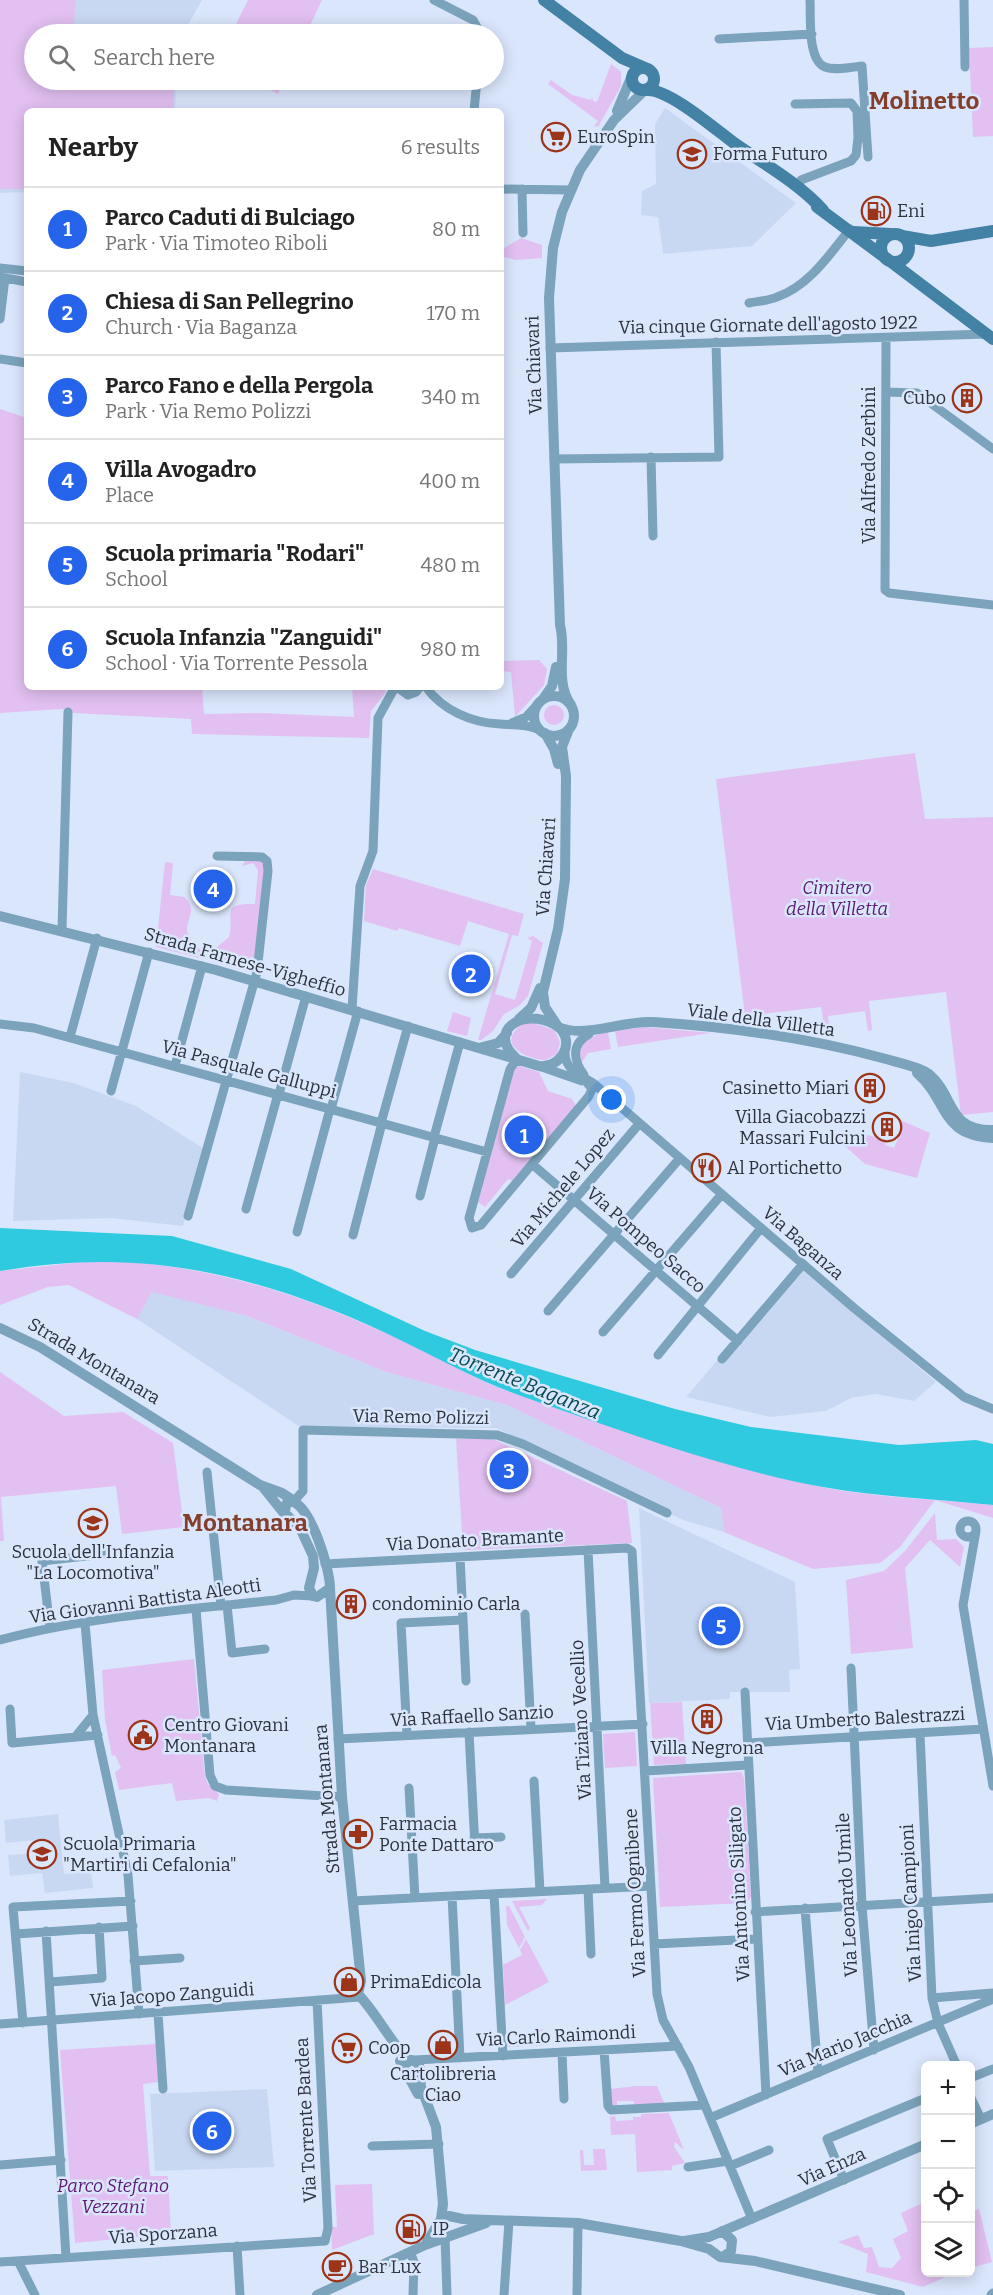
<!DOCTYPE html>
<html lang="en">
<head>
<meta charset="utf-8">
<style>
	body { margin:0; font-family:Bitter,serif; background:#f2f2f2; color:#222 }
	.controls { position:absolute; right:18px; bottom:18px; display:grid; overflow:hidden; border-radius:9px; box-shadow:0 3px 15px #0003 }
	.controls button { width:54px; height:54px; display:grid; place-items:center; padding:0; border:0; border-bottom:2px solid #e0e0e0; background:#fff; color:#222; font:30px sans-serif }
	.you { position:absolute; left:612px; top:1100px; width:21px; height:21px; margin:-15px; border:4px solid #fff; border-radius:50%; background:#1a73e8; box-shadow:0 0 0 9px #1a73e833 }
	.badge { display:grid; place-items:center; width:39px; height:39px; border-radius:50%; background:#2563eb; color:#fff; font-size:20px; font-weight:700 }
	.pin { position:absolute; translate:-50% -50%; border:3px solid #fff; box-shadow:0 2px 6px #0006 }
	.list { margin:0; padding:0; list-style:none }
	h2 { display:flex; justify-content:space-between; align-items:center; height:78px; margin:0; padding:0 24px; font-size:26px }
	h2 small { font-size:20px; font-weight:400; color:#767676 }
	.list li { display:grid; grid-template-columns:39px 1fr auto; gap:18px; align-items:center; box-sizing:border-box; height:84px; padding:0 24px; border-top:2px solid #e0e0e0 }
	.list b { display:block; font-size:22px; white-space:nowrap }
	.list p { margin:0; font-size:20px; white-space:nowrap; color:#767676 }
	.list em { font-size:20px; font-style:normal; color:#767676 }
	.icon { flex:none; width:33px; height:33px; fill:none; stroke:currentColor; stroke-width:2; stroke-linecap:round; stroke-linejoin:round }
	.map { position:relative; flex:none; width:993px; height:2295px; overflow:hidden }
	.search { position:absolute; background:#fff; box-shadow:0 3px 15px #0003; left:24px; top:24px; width:480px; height:66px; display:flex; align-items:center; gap:15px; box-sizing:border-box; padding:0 21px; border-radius:33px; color:#767676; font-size:22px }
	.panel { position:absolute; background:#fff; box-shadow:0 3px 15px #0003; left:24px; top:108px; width:480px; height:582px; border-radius:9px }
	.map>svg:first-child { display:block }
	.built { fill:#c9d8f2 }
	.green { fill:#e2c0f1 }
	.water { fill:#30cae0 }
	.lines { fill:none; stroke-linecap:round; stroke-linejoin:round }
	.minor { stroke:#7ba3bb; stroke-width:9 }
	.tertiary { stroke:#7ba3bb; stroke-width:10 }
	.secondary { stroke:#4381a5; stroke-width:12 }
	.labels { text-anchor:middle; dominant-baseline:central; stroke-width:5; stroke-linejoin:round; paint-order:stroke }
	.poi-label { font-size:18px; fill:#2d323d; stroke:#dae6fc; text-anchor:start }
	.street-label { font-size:18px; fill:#2d323d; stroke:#dae6fc }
	.park-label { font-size:18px; font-style:italic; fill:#5d1875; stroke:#dae6fc }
	.water-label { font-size:20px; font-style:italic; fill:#084a53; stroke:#dae6fc }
	.district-label { font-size:24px; font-weight:bold; fill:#833e2c; stroke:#dae6fc }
</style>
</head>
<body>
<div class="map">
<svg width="993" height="2295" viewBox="0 0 993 2295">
	<rect width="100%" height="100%" fill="#dae6fc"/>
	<path class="built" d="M0 0H202L183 34H34V80H176L175 111H27V192L0 193Z
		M665 108 796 203 752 246 663 254 658 217 641 215 642 191 656 184 655 124Z
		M20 1072 74 1083 136 1106 203 1148 183 1226 111 1218 13 1221Z
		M798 1265 936 1382 914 1401 876 1394 851 1398 826 1411 770 1417 686 1397Z
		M152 1291 247 1316 386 1372 507 1405 721 1508 724 1532 683 1520 496 1428 300 1427 137 1319Z
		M639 1508 795 1582 800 1669 789 1670 790 1692H730V1699L649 1703Z
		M58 1814 64 1874 91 1871 93 1888 45 1893 42 1873 10 1876 8 1855 38 1853 37 1840 6 1843 4 1820Z
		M267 2089 274 2167 155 2171 150 2094Z"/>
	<path class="green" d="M0 0H76L73 34H34V80H174L173 111H27V189H0Z
		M248 0H322L306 34H231Z
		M993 47V136L973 137 969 48Z
		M611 64 621 72V86L598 127 594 126 598 121 548 84 551 80 572 95 591 100 592 97 593 101 597 102Z
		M252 80H285L278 94Z
		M521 238 542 245V258L516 260 501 256V250Z
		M0 409 27 418V687H202L204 714 263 713 354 717 352 687H383L386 692 371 711 369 738 192 734 191 719 74 713 62 709 0 713Z
		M539 660 547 669 544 685 515 717 511 672 501 671V661Z
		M544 715a10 10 0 1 1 20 0a10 10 0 1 1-20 0Z
		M915 753 925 819 993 817V1112L961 1115 946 992 869 1001 872 1030 868 1031 865 1011 828 1016 830 1035 826 1036 821 1007 745 1016 716 779Z
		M246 859 264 861 265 865 254 973 210 961V953L229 937C235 914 219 903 255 904L258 870 253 863 242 866Z
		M165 862 173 863 170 895 184 897C198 910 187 916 187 931L192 943 202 951 203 959 156 947Z
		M373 869 524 914 518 936 512 935 495 994 515 1000 532 941 527 938 533 936 543 943 528 996 520 1005 504 1014 493 1031 481 1040H478L509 934 468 921 460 946 399 928 397 931 364 921 366 885Z
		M453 1012 471 1018 467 1036 447 1031Z
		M524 1023H534L554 1030 560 1042 557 1054 546 1060C524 1059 494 1043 524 1023Z
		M645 1027 711 1033 618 1047 615 1031Z
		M608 1032 611 1049 588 1053 582 1062 578 1057C581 1039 591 1036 608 1032Z
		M519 1066 539 1072 548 1091 572 1099 577 1108 514 1178 515 1181 508 1179 485 1207 478 1202 512 1070Z
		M898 1119 930 1133 917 1178 865 1164 836 1138 853 1142 856 1132 886 1140 885 1145 894 1148 899 1136 894 1134Z
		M100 1260C217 1265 309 1297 414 1346 439 1358 464 1373 490 1384 537 1403 587 1418 636 1434 697 1454 758 1474 821 1487 878 1498 936 1499 993 1505V1518L935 1500 900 1547 880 1563 813 1569 724 1532 721 1508 507 1405 386 1372 247 1316 152 1292 137 1319 69 1285 48 1287 0 1305V1271Z
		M0 1372 64 1416 123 1412 173 1443 184 1527 122 1534 116 1486 1 1497 4 1541H0Z
		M456 1439H493L627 1501 632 1543 463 1550Z
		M935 1513 937 1540 956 1539 964 1547 960 1567 930 1540 905 1568 913 1648 851 1654 846 1580 884 1571 905 1551Z
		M194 1659 205 1777 208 1784 219 1794 217 1801 209 1798 176 1801 172 1783 119 1790 115 1772 121 1768 115 1755 112 1756 105 1720 102 1670Z
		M682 1702 686 1764 654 1765 650 1703Z
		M635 1732 637 1766 605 1768 603 1734Z
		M741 1772 744 1778 751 1897 747 1903 660 1907 653 1778Z
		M547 1899 542 1905 519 1907 530 1928 528 1931 512 1901Z
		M506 1906H509L525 1937 519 1948 507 1925Z
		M526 1939 549 1982 505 2005 503 1965 522 1955 520 1950Z
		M542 2029 549 2045 507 2047V2046Z
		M157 2044 159 2082 143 2084 150 2176H168L171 2234 75 2243 60 2050Z
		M635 2086H657L665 2105 634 2104V2101H617V2107L612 2105 611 2089Z
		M669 2113 684 2150 675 2142 674 2147 685 2163 672 2166V2170L637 2172 635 2134 611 2135 610 2117 615 2116 616 2121 633 2120V2117H641V2114Z
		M593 2149H605L607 2170 581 2171 580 2150H583L584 2165H594Z
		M372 2184 374 2234 332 2250 331 2227H337L335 2185Z
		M925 2202 926 2272 955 2273 923 2287 866 2272 868 2254 838 2242 858 2235 864 2248 872 2247 879 2267 892 2268 901 2258 893 2239 908 2231 901 2213Z
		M979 2209 992 2262 971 2268V2211Z"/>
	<path class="water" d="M0 1228 172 1236 291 1269 425 1331 475 1350 675 1409 751 1427 899 1445 976 1440 993 1444V1505C936 1499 879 1497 823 1487 735 1471 648 1440 564 1411 538 1402 511 1393 486 1382 440 1361 396 1336 350 1317 229 1268 130 1249 0 1271Z"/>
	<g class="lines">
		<path class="minor" d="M434 0 473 20 481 34
			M810 0C811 16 807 60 825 67 835 71 851 67 862 66L868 157
			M964 0 965 67
			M719 39 812 34
			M795 104 851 103 857 111 858 138
			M474 111 477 80
			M801 180 851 161 856 155 858 138H864
			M501 189 570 190
			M522 189 523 233
			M0 268 27 271
			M0 277 27 282
			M749 303C758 301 768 301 777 297 809 286 830 254 850 229
			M0 319 5 278
			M886 338 885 590 889 593 993 605
			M550 348 986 334
			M0 359 27 363
			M886 392 917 393 993 449
			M651 457 653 536
			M554 459 719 457 716 342
			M397 687 408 695 416 692 420 687
			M426 687C442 710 472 723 500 724 513 725 529 724 541 731
			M512 723 526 717 538 704
			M62 930 68 712
			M352 1009 360 886 373 851 378 718 395 687
			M0 1024 34 1028 487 1152
			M70 1037 97 938
			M565 1053C565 1070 580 1075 593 1083L854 1308 964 1397 993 1409
			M522 1061 515 1062 510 1069 469 1218 472 1228 481 1225 589 1096 592 1089 588 1084
			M175 1066 202 966
			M539 1066 582 1081
			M584 1075C573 1060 571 1044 589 1034
			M111 1091 149 952
			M279 1094 306 996
			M331 1109 358 1011
			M381 1123 408 1026
			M434 1137 460 1042
			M532 1164 738 1341
			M420 1196 435 1138
			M246 1209 278 1094
			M188 1216 257 972 268 871 267 861 262 857 217 856
			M297 1232 330 1109
			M353 1235 382 1123
			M511 1274 639 1124
			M548 1311 680 1158
			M603 1332 722 1194
			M658 1355 761 1228
			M722 1359 803 1264
			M207 1472 221 1606
			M294 1501 303 1491V1430L497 1435 523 1444 667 1513
			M960 1529a8 8 0 1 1 16 0a8 8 0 1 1-16 0Z
			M976 1531 963 1605 993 1786
			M588 1550 605 1888
			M460 1557 466 1681
			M325 1564 627 1548 632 1551 657 1994 663 2020 689 2067 752 2219
			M227 1605 232 1653 265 1649
			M196 1609 210 1775 215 1786 226 1790 342 1797
			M525 1614 531 1729
			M85 1623 93 1715 128 1875 139 2014
			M50 1628 42 1561 113 1553
			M0 1640C88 1616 186 1610 276 1600L294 1595 313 1596
			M851 1668 862 1906 874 2050
			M745 1692 766 2095
			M10 1709 12 1743 98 1735
			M469 1732 475 1847
			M920 1734 932 1998 938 2023 957 2066
			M407 1735 401 1623 463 1620
			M75 1737 93 1715
			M338 1739 643 1724
			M749 1743 983 1729
			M645 1771 748 1765
			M534 1781 540 1892
			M409 1788 415 1898
			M474 1838 501 1837
			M588 1889 591 1954
			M494 1894 503 2056
			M452 1896 460 2058
			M353 1901 651 1886
			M805 1908 818 2073
			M755 1912 993 1898
			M46 1931 66 2257
			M16 1934 133 1926
			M654 1944 757 1939
			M134 1961 180 1958
			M50 1982 102 1978 99 1927
			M932 1998 993 1993
			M158 2013 163 2089
			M23 2023 13 1907 131 1901
			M0 2024 360 1997
			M604 2050 608 2106 611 2110 705 2105
			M562 2053 564 2099
			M415 2060 678 2046
			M970 2078 993 2069
			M970 2096 981 2119
			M710 2118 993 1999
			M372 2146 439 2144
			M0 2165 61 2160
			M730 2166 769 2150
			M688 2167 728 2161
			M844 2180 827 2139 926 2098
			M445 2237 447 2295
			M237 2246 240 2295
			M410 2252 414 2262 413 2295
			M18 2261 35 2295
			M0 2262 325 2241 328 2228 317 2000
			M504 2295 509 2221
			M577 2295 578 2223
			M991 2295 993 2293"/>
		<path class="tertiary" d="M617 111 631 78
			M534 716a20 20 0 1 1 40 0a20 20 0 1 1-40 0Z
			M543 699 552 686 556 667
			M571 705C554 681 567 652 560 625L549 298 553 248 562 212 580 170 614 120 644 91
			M545 733 554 749 558 764
			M0 916 216 970 539 1066C563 1069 578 1037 554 1024 521 1007 487 1032 516 1058
			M519 1019 531 1008 540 988
			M557 1025 545 1007 543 992 558 929 565 879 566 776 562 747 569 729
			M558 1027C587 1039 622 1020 653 1022 731 1027 810 1038 886 1059 899 1063 918 1066 929 1074 955 1096 947 1131 993 1130
			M479 1048 498 1043 507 1033
			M917 1073C949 1101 939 1135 993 1138
			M0 1328 40 1347 260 1485 282 1493 294 1501
			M262 1486 286 1516
			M291 1501C311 1505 330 1569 330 1588L317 1597 313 1596 309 1588 314 1568 313 1556 300 1528 285 1513 286 1504Z
			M330 1588 342 1797 361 1981 358 1994C377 2014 389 2040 409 2061
			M400 2061 418 2094
			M405 2064 412 2060 419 2064 421 2087 436 2127 443 2204 441 2219 425 2245
			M970 2124 993 2114
			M441 2219 449 2216 463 2219 578 2223 681 2241 709 2249 720 2257 755 2261 900 2295
			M722 2231 732 2240 731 2251 724 2256
			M684 2241 709 2237 926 2144
			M317 2295 425 2245 486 2223"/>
		<path class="secondary" d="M544 0 622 58 645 68
			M632 79a11 11 0 1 1 22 0a11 11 0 1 1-22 0Z
			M647 90C669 89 715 129 734 143 764 164 797 182 823 210
			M817 207 883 256
			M853 232 891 234
			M881 248a14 14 0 1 1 28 0a14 14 0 1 1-28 0Z
			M902 236 931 241 993 231
			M886 258 993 339"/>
	</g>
	<defs>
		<g id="supermarket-ring" transform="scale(1.5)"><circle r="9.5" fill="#dae6fc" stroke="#9c3419" stroke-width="1.5"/><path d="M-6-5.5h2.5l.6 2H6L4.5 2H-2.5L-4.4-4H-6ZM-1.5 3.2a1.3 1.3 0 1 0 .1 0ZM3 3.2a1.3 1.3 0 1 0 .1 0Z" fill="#9c3419"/></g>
		<g id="school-ring" transform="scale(1.5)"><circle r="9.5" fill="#dae6fc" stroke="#9c3419" stroke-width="1.5"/><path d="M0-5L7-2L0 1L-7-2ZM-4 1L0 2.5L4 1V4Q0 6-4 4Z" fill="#9c3419"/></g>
		<g id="fuel-ring" transform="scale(1.5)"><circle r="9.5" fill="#dae6fc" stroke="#9c3419" stroke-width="1.5"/><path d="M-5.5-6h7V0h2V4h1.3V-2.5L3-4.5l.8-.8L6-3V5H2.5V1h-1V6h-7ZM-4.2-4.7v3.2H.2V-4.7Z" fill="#9c3419"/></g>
		<g id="building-ring" transform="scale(1.5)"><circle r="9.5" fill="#dae6fc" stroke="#9c3419" stroke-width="1.5"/><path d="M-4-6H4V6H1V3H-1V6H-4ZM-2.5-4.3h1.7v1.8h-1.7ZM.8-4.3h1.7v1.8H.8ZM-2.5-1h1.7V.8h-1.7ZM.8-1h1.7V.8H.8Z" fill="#9c3419"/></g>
		<g id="restaurant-ring" transform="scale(1.5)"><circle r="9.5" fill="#dae6fc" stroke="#9c3419" stroke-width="1.5"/><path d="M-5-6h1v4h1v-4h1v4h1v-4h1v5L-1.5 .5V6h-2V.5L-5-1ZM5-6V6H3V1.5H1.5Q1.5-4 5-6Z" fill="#9c3419"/></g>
		<g id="civic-ring" transform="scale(1.5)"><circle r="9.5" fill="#dae6fc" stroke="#9c3419" stroke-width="1.5"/><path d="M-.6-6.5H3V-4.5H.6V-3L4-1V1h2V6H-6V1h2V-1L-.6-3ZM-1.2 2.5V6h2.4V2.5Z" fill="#9c3419"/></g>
		<g id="pharmacy-ring" transform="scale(1.5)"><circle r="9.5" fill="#dae6fc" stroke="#9c3419" stroke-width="1.5"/><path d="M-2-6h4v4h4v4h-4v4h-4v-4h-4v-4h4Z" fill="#9c3419"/></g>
		<g id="shop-ring" transform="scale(1.5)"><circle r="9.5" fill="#dae6fc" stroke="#9c3419" stroke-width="1.5"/><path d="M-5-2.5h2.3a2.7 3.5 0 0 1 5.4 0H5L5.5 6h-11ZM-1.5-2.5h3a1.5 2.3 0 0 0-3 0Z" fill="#9c3419"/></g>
		<g id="cafe-ring" transform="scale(1.5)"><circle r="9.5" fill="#dae6fc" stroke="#9c3419" stroke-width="1.5"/><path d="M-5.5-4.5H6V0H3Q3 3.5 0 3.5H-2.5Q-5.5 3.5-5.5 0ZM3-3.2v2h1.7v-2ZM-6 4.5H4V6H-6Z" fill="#9c3419"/></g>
	</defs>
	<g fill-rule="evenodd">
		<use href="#supermarket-ring" x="556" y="137"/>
		<use href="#school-ring" x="692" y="154"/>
		<use href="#fuel-ring" x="876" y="211"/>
		<use href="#building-ring" x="967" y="398"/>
		<use href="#building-ring" x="870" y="1088"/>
		<use href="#building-ring" x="887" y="1127"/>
		<use href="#restaurant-ring" x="706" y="1168"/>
		<use href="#school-ring" x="93" y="1523"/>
		<use href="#building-ring" x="351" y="1604"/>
		<use href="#building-ring" x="707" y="1719"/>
		<use href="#civic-ring" x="143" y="1735"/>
		<use href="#pharmacy-ring" x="358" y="1834"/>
		<use href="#school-ring" x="42" y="1854"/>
		<use href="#shop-ring" x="349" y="1982"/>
		<use href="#shop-ring" x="443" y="2045"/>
		<use href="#supermarket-ring" x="347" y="2048"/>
		<use href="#fuel-ring" x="411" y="2229"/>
		<use href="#cafe-ring" x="337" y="2267"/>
	</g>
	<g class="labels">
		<g class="poi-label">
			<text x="577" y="137">EuroSpin</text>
			<text x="713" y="154">Forma Futuro</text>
			<text x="897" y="211">Eni</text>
			<text x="946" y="398" text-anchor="end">Cubo</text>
			<text x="849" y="1088" text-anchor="end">Casinetto Miari</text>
			<text x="866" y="1117" text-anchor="end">Villa Giacobazzi<tspan x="866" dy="21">Massari Fulcini</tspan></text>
			<text x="727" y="1168">Al Portichetto</text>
			<text x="93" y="1552" text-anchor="middle">Scuola dell'Infanzia<tspan x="93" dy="21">"La Locomotiva"</tspan></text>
			<text x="372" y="1604">condominio Carla</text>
			<text x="164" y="1725">Centro Giovani<tspan x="164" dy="21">Montanara</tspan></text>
			<text x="707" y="1748" text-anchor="middle">Villa Negrona</text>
			<text x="379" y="1824">Farmacia<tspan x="379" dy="21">Ponte Dattaro</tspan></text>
			<text x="63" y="1844">Scuola Primaria<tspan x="63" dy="21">"Martiri di Cefalonia"</tspan></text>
			<text x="370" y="1982">PrimaEdicola</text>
			<text x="368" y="2048">Coop</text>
			<text x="443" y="2074" text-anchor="middle">Cartolibreria<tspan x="443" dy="21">Ciao</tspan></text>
			<text x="432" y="2229">IP</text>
			<text x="358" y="2267">Bar Lux</text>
		</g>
		<g class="street-label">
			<text transform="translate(768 325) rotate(-1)">Via cinque Giornate dell'agosto 1922</text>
			<text transform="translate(534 365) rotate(-92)">Via Chiavari</text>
			<text transform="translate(869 465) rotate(-90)">Via Alfredo Zerbini</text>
			<text transform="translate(546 867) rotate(-86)">Via Chiavari</text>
			<text transform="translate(245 962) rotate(16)">Strada Farnese-Vigheffio</text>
			<text transform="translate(761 1020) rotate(8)">Viale della Villetta</text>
			<text transform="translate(249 1069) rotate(15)">Via Pasquale Galluppi</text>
			<text transform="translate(563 1188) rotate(-50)">Via Michele Lopez</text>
			<text transform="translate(646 1240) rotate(41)">Via Pompeo Sacco</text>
			<text transform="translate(803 1243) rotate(41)">Via Baganza</text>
			<text transform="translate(94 1361) rotate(31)">Strada Montanara</text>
			<text transform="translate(421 1417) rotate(1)">Via Remo Polizzi</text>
			<text transform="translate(475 1540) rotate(-3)">Via Donato Bramante</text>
			<text transform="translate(145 1601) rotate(-8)">Via Giovanni Battista Aleotti</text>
			<text transform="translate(472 1716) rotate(-3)">Via Raffaello Sanzio</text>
			<text transform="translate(865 1719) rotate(-3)">Via Umberto Balestrazzi</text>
			<text transform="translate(581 1720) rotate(-93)">Via Tiziano Vecellio</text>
			<text transform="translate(327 1799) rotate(-95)">Strada Montanara</text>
			<text transform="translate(635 1893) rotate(-93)">Via Fermo Ognibene</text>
			<text transform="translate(739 1894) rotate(-93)">Via Antonino Siligato</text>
			<text transform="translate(847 1895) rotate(-93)">Via Leonardo Umile</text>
			<text transform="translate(911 1903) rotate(-93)">Via Inigo Campioni</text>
			<text transform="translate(172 1995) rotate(-4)">Via Jacopo Zanguidi</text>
			<text transform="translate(556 2036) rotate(-3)">Via Carlo Raimondi</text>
			<text transform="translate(845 2044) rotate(-23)">Via Mario Jacchia</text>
			<text transform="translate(306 2120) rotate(-93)">Via Torrente Bardea</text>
			<text transform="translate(832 2167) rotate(-24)">Via Enza</text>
			<text transform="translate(163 2234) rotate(-4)">Via Sporzana</text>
		</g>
		<g class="park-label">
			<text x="837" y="888">Cimitero<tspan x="837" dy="21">della Villetta</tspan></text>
			<text x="113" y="2186">Parco Stefano<tspan x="113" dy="21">Vezzani</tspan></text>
		</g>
		<g class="water-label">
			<text transform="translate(525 1383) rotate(22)">Torrente Baganza</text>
		</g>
		<g class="district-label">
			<text x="924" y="101">Molinetto</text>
			<text x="245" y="1523">Montanara</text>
		</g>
	</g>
</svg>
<div class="controls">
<button>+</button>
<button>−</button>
<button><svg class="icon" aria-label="locate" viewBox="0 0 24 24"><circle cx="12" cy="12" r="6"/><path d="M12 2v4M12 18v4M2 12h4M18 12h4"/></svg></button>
<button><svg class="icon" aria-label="layers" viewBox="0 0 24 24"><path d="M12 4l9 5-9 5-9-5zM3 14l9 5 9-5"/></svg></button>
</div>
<div class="you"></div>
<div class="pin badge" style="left:524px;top:1135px">1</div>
<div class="pin badge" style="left:471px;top:974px">2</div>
<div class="pin badge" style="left:509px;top:1470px">3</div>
<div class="pin badge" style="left:213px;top:889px">4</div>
<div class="pin badge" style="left:721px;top:1626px">5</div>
<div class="pin badge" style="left:212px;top:2131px">6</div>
<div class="search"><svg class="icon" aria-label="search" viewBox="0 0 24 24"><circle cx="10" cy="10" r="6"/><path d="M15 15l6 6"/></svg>Search here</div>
<section class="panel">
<h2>Nearby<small>6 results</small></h2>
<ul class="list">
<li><span class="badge">1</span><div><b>Parco Caduti di Bulciago</b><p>Park · Via Timoteo Riboli</p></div><em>80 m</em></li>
<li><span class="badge">2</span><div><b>Chiesa di San Pellegrino</b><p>Church · Via Baganza</p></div><em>170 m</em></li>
<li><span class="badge">3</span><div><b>Parco Fano e della Pergola</b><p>Park · Via Remo Polizzi</p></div><em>340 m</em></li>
<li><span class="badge">4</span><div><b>Villa Avogadro</b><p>Place</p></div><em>400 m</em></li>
<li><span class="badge">5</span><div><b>Scuola primaria &quot;Rodari&quot;</b><p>School</p></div><em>480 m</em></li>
<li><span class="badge">6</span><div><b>Scuola Infanzia &quot;Zanguidi&quot;</b><p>School · Via Torrente Pessola</p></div><em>980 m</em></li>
</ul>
</section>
</div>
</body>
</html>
